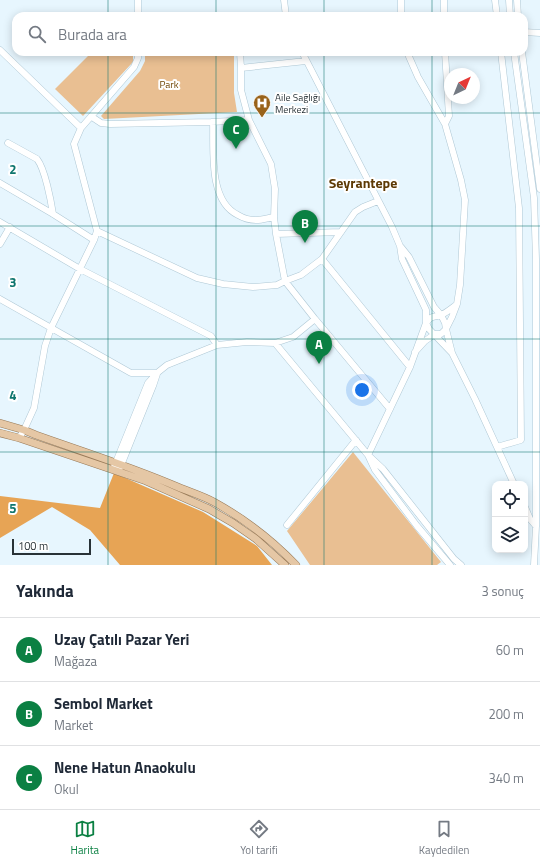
<!DOCTYPE html>
<html lang="tr">
<head>
<meta charset="utf-8">
<style>
	body { margin:0; font-family:"Titillium Web",sans-serif; background:#f6f6f7; color:#1f2937 }
	.controls { position:absolute; right:12px; bottom:12px; display:grid; overflow:hidden; border-radius:8px; box-shadow:0 2px 10px #0003 }
	.controls button { width:36px; height:36px; display:grid; place-items:center; padding:0; border:0; border-bottom:1px solid #e0e1e3; background:#fff; color:#1f2937; font:20px sans-serif }
	.compass { position:absolute; left:444px; top:68px; width:36px; height:36px; border-radius:50%; background:#fff; box-shadow:0 2px 10px #0003; rotate:43deg }
	.scale { position:absolute; left:12px; bottom:10px; width:79px; box-sizing:border-box; padding-left:4px; border:2px solid #283237; border-top:0; font-size:11px; line-height:14px; white-space:nowrap; color:#283237; -webkit-text-stroke:3px #fff; paint-order:stroke }
	.you { position:absolute; left:362px; top:390px; width:14px; height:14px; margin:-10px; border:3px solid #fff; border-radius:50%; background:#1a73e8; box-shadow:0 0 0 6px #1a73e833 }
	.badge { display:grid; place-items:center; width:26px; height:26px; border-radius:50%; background:#0b8043; color:#fff; font-size:13px; font-weight:700 }
	.pin { position:absolute; translate:-50% -33px; filter:drop-shadow(0 1px 2px #0008) }
	.pin::after { content:''; position:absolute; top:21px; width:14px; height:12px; background:inherit; clip-path:polygon(0 0,100% 0,50% 100%) }
	.list { margin:0; padding:0; list-style:none }
	h2 { display:flex; justify-content:space-between; align-items:center; height:52px; margin:0; padding:0 16px; font-size:17px }
	h2 small { font-size:13px; font-weight:400; color:#747a83 }
	.list li { display:grid; grid-template-columns:26px 1fr auto; gap:12px; align-items:center; box-sizing:border-box; height:64px; padding:0 16px; border-top:1px solid #e0e1e3 }
	.list b { display:block; font-size:15px; white-space:nowrap }
	.list p { margin:0; font-size:13px; white-space:nowrap; color:#747a83 }
	.list em { font-size:13px; font-style:normal; color:#747a83 }
	.icon { flex:none; width:22px; height:22px; fill:none; stroke:currentColor; stroke-width:2; stroke-linecap:round; stroke-linejoin:round }
	.map { position:relative; flex:none; width:540px; height:565px; overflow:hidden }
	.search { position:absolute; background:#fff; box-shadow:0 2px 10px #0003; left:12px; right:12px; top:12px; height:44px; display:flex; align-items:center; gap:10px; box-sizing:border-box; padding:0 14px; border-radius:12px; color:#747a83; font-size:15px }
	.sheet { height:244px; background:#fff }
	nav { display:flex; justify-content:space-around; align-items:center; box-sizing:border-box; height:56px; border-top:1px solid #e0e1e3; background:#fff; font-size:11px; color:#747a83 }
	nav a { display:grid; justify-items:center; gap:2px }
	nav .on { color:#0b8043 }
	.map>svg:first-child { display:block }
	.green { fill:#e9bf92 }
	.forest { fill:#e7a455 }
	.lines { fill:none; stroke-linecap:round; stroke-linejoin:round }
	.minor-casing { stroke:#afc8d5; stroke-width:7 }
	.major-casing { stroke:#987a58; stroke-width:8 }
	.minor { stroke:#fff; stroke-width:6 }
	.major { stroke:#e5c7a5; stroke-width:7 }
	.grid { fill:none; stroke:#0f766e; stroke-width:1; stroke-opacity:0.55 }
	.labels { text-anchor:middle; dominant-baseline:central; stroke-width:4; stroke-linejoin:round; paint-order:stroke }
	.park-label { font-size:10px; fill:#6f4301; stroke:#fff }
	.poi-label { font-size:10px; fill:#283237; stroke:#fff; text-anchor:start }
	.district-label { font-size:14px; font-weight:bold; fill:#5d3904; stroke:#fff }
	.grid-label { font-size:13px; text-anchor:middle; font-weight:bold; fill:#0f766e; stroke:#fff; stroke-width:4; stroke-linejoin:round; paint-order:stroke }
</style>
</head>
<body>
<div class="map">
<svg width="540" height="565" viewBox="0 0 540 565">
	<rect width="100%" height="100%" fill="#e7f6fe"/>
	<path class="green" d="M92 52H133V62L83 116 55 89Z
		M145 52H234V93L237 112 104 119 101 116 140 71 145 61Z
		M353 452 441 562 437 565H310L287 531Z"/>
	<path class="forest" d="M114 473 203 512 257 546 272 565H120L90 530 52 507 0 538V496L100 508Z"/>
	<g class="lines">
		<g class="minor-casing">
			<path id="minor" d="M284 0 286 16
				M401 0V16
				M444 0V16
				M495 0 497 16
				M509 0 510 16
				M517 0 518 16
				M138 16V0
				M524 32 540 33
				M0 50 81 128 134 67 138 58V52
				M240 52 241 68
				M302 52 392 227 400 246 402 259 426 310V323L429 329 452 353
				M407 52 418 77 445 124 461 180 465 200 460 285 457 304 452 317 446 329 441 334H435L425 341 415 352
				M514 52 534 198 536 259V526L534 565
				M522 52 540 189
				M306 61 241 68V90L249 120 271 164 275 189 274 217 276 234 285 281 315 319 390 409
				M92 117 101 123 110 124 211 122 249 120
				M213 122C214 149 208 201 238 215 243 218 250 220 256 220 262 220 268 218 274 217
				M445 124 449 116 445 52
				M81 128 74 144 97 231 197 278 223 284 253 287 277 285 285 281 301 275 322 259 355 212 363 207 378 201
				M8 143 37 159C45 169 51 201 53 214
				M0 183 53 214 94 240
				M0 222 80 269 211 336 217 345
				M276 234 341 232
				M0 244 10 227
				M401 247 409 257 434 307 441 315 445 323 446 329 452 353 475 399 514 484
				M322 259 410 367
				M0 299 131 373H157
				M275 343 368 455 383 469 454 559 461 565
				M19 438 24 430 34 408 45 346 51 328 94 240 97 231
				M497 447 521 440 519 208 501 52
				M114 467 148 383 157 373 167 365 217 345 247 342 275 343 293 337 315 319
				M120 468 153 386 157 374
				M525 507 530 519 536 526
				M287 525 356 440
				M450 565 417 526 375 470 368 455 410 367 426 323C432 314 435 318 443 314 447 312 452 308 456 305"/>
		</g>
		<g class="major-casing">
			<path id="major" d="M0 423 24 430 36 435C84 452 132 467 178 487 190 492 203 496 214 502 245 519 272 540 296 565
				M0 433 19 438 146 481 209 509 233 523 256 539 285 565"/>
		</g>
		<use href="#minor" class="minor"/>
		<use href="#major" class="major"/>
	</g>
	<path class="grid" d="M108 0V16M216 0V16M324 0V16M432 0V16M108 52V565M216 52V565M324 52V565M432 52V565M0 113H540M0 226H540M0 339H540M0 452H540"/>
	<defs>
		<g id="hospital-pin" transform="scale(0.9)"><path d="M0 17L-7.5 6A9.5 9.5 0 1 1 7.5 6Z" fill="#99631b" stroke="#fff"/><path d="M-5-5h3v3.5h4V-5h3V5h-3V1.5h-4V5h-3Z" fill="#fff"/></g>
	</defs>
	<g fill-rule="evenodd">
		<use href="#hospital-pin" x="262" y="103"/>
	</g>
	<g class="labels">
		<g class="park-label">
			<text x="169" y="84">Park</text>
		</g>
		<g class="poi-label">
			<text x="275" y="97">Aile Sağlığı<tspan x="275" dy="12">Merkezi</tspan></text>
		</g>
		<g class="district-label">
			<text x="363" y="182">Seyrantepe</text>
		</g>
	</g>
	<g class="grid-label">
		<text x="13" y="174">2</text>
		<text x="13" y="287">3</text>
		<text x="13" y="400">4</text>
		<text x="13" y="513">5</text>
	</g>
</svg>
<div class="controls">
<button><svg class="icon" aria-label="locate" viewBox="0 0 24 24"><circle cx="12" cy="12" r="6"/><path d="M12 2v4M12 18v4M2 12h4M18 12h4"/></svg></button>
<button><svg class="icon" aria-label="layers" viewBox="0 0 24 24"><path d="M12 4l9 5-9 5-9-5zM3 14l9 5 9-5"/></svg></button>
</div>
<svg class="compass" viewBox="-18 -18 36 36"><path d="M0-13l5 13h-10z" fill="#e53935"/><path d="M0 13l5-13h-10z" fill="#747a83"/></svg>
<div class="scale">100 m</div>
<div class="you"></div>
<div class="pin badge" style="left:319px;top:364px">A</div>
<div class="pin badge" style="left:305px;top:243px">B</div>
<div class="pin badge" style="left:236px;top:149px">C</div>
<div class="search"><svg class="icon" aria-label="search" viewBox="0 0 24 24"><circle cx="10" cy="10" r="6"/><path d="M15 15l6 6"/></svg>Burada ara</div>
</div>
<section class="sheet">
<h2>Yakında<small>3 sonuç</small></h2>
<ul class="list">
<li><span class="badge">A</span><div><b>Uzay Çatılı Pazar Yeri</b><p>Mağaza</p></div><em>60 m</em></li>
<li><span class="badge">B</span><div><b>Sembol Market</b><p>Market</p></div><em>200 m</em></li>
<li><span class="badge">C</span><div><b>Nene Hatun Anaokulu</b><p>Okul</p></div><em>340 m</em></li>
</ul>
</section>
<nav>
<a class="on"><svg class="icon" aria-label="map" viewBox="0 0 24 24"><path d="M3 6l6-2 6 2 6-2v14l-6 2-6-2-6 2zM9 4v14M15 6v14"/></svg>Harita</a>
<a><svg class="icon" aria-label="directions" viewBox="0 0 24 24"><path d="M12 3l9 9-9 9-9-9zM9 14v-3h6M13 9l2 2-2 2"/></svg>Yol tarifi</a>
<a><svg class="icon" aria-label="saved" viewBox="0 0 24 24"><path d="M7 4h10v16l-5-4-5 4z"/></svg>Kaydedilen</a>
</nav>
</body>
</html>
